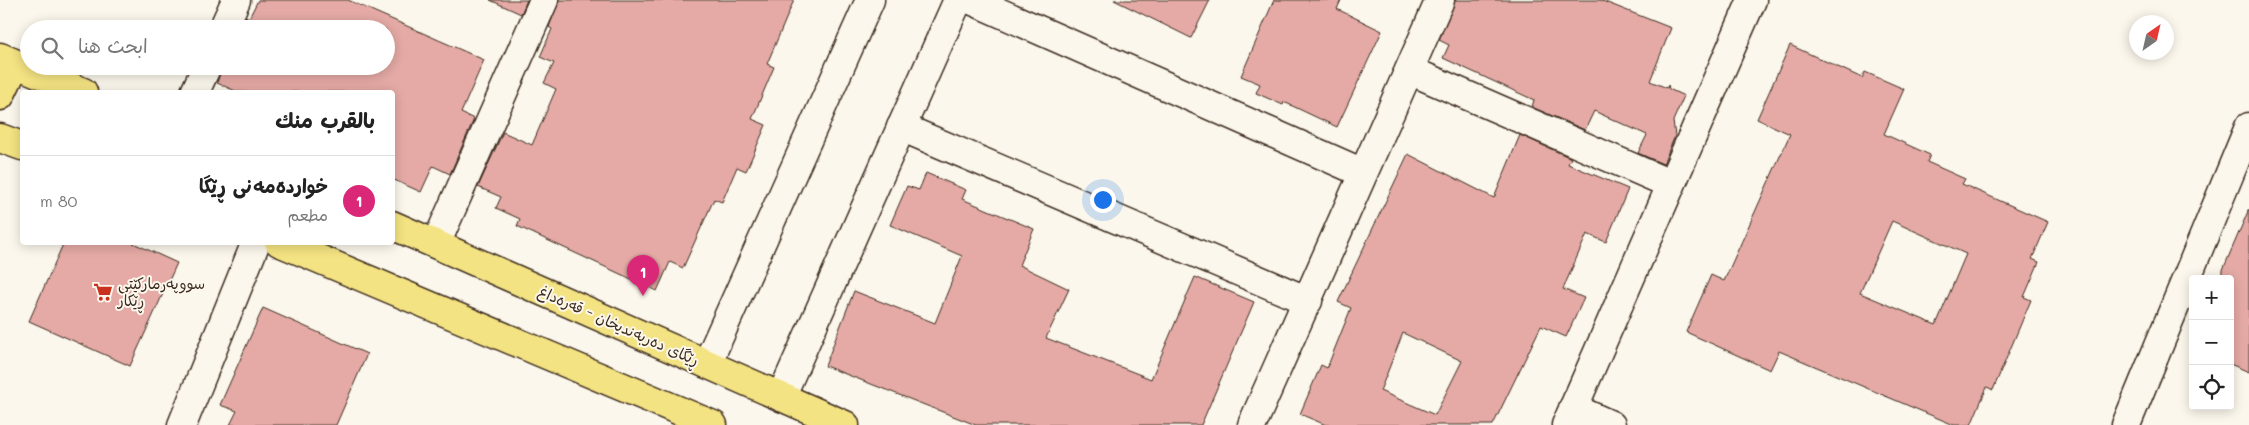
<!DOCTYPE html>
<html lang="ar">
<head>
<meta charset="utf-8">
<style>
	body { margin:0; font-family:Mali,"Playpen Sans Arabic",sans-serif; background:#f2f2f2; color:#222; direction:rtl }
	.controls { position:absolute; right:15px; bottom:15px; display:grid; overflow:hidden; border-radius:5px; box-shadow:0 2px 12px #0003 }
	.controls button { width:45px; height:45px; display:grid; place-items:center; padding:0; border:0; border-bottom:1px solid #e0e0e0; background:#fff; color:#222; font:25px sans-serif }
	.compass { position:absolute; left:2129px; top:15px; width:45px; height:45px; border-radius:50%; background:#fff; box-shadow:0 2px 12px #0003; rotate:34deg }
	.you { position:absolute; left:1102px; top:199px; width:18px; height:18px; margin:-12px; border:4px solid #fff; border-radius:50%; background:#1a73e8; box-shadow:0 0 0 8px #1a73e833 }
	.badge { display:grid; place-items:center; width:32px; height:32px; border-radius:50%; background:#db2777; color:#fff; font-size:16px; font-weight:700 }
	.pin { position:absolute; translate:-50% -41px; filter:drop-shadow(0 1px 2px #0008) }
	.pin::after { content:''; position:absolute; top:26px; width:18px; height:15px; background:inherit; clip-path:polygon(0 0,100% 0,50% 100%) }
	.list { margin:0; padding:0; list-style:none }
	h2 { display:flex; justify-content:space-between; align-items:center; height:65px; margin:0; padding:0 20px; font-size:21px }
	h2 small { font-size:16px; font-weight:400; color:#767676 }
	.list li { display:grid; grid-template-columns:32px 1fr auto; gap:15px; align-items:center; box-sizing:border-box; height:90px; padding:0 20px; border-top:1px solid #e0e0e0 }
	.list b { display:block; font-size:19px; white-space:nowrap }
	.list p { margin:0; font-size:16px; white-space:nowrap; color:#767676 }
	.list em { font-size:16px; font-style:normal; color:#767676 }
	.icon { flex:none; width:28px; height:28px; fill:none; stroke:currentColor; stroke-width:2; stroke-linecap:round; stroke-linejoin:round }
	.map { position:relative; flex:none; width:2249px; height:425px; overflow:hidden; direction:ltr }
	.search { position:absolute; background:#fff; box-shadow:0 2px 12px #0003; left:20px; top:20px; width:375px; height:55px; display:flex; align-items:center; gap:12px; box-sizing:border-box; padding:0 18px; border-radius:28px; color:#767676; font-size:19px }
	.panel { position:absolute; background:#fff; box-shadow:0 2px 12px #0003; left:20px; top:90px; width:375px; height:155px; border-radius:5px; direction:rtl }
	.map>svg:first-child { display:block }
	.building { fill:#e5aaa5; stroke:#3b2a1e; fill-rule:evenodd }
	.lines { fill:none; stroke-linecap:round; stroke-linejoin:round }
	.street-casing { stroke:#3b2a1e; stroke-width:31 }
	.secondary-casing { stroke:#3b2a1e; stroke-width:31 }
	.primary-casing { stroke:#3b2a1e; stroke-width:31 }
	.street { stroke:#fbf7ec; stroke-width:28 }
	.secondary { stroke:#fbf7ec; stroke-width:28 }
	.primary { stroke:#f4e382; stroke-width:28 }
	.labels { text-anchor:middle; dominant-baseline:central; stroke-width:4; stroke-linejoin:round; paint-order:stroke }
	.poi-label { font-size:15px; fill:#3b2a1e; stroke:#fbf7ec; text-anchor:start }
	.street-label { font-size:15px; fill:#3b2a1e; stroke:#fbf7ec }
</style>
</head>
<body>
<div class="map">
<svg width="2249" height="425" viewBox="0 0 2249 425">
	<rect width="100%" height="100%" fill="#fbf7ec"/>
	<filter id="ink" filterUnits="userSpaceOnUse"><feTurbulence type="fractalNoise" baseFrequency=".02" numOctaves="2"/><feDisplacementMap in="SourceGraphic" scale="10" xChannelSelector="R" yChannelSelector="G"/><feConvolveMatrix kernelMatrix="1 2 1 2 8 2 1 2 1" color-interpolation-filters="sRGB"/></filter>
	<g filter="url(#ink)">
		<path class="building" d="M258 0H348L484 60 461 113 474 119 450 174 433 166 421 192 392 179V92H238L217 83 222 66H386V29H240L246 16 249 18Z
			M490 0H527L521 14Z
			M559 0H794L767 64 774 67 752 119 766 125 746 171 737 167 722 202 714 199 683 268 670 262 657 291 517 226 520 219 496 208 501 197 478 187 503 132 532 145 556 89 544 83 554 63 540 57 552 29 549 27Z
			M1114 0H1210L1191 38Z
			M1274 0H1341L1337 9 1382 31 1337 127 1284 102 1283 105 1256 93 1260 84 1241 76Z
			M1455 0H1600L1671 28 1650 81 1667 88 1668 85 1669 89 1684 96 1673 121 1675 136 1663 164 1638 153 1647 135 1594 111 1585 130 1532 107 1534 100 1443 58 1449 45 1439 40Z
			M1790 45 1862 78 1865 72 1904 89 1884 134 1930 155 1927 162 1965 179 1962 184 2048 222 2032 259 2039 262 2024 297 2031 300 1993 390 1987 387 1971 425H1954L1779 351 1770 370 1686 332 1711 275 1724 281 1790 134 1757 119ZM1892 221 1966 254 1936 325 1860 293Z
			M1520 135 1571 158 1568 164 1628 189 1606 242 1587 234 1563 289 1584 298 1566 337 1541 326 1493 425H1326L1300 414 1321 365 1327 368 1351 308 1338 302 1408 154 1494 198ZM1403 333 1462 361 1435 415 1380 391Z
			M926 173 966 190 962 199 1034 229 1019 265 1069 289 1046 338 1151 379 1195 277 1254 302 1201 425H976L825 366 854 291 935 323 962 256 890 225 907 186 919 190Z
			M2249 209V372L2230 364V279H2219Z
			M64 242H131L177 263 130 366 29 321Z
			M263 308 367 354 336 425H230L237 411 220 405Z"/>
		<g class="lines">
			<g class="street-casing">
				<path id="street" d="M971 0 1363 173
					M223 29 236 0
					M1409 70 1670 184
					M195 92 207 66
					M901 127 1308 301
					M436 244 544 0
					M1573 408 1611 425
					M182 425 256 242
					M1252 425 1440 0
					M1566 425 1752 0
					M2126 425 2249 127"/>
			</g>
			<g class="secondary-casing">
				<path id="secondary" d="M707 364 870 0
					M781 397 958 0"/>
			</g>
			<g class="primary-casing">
				<path id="primary" d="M0 57 83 92
					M0 96 15 65
					M0 138 22 146
					M392 225 845 425
					M279 242 713 425"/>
			</g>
			<use href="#street" class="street"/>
			<use href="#secondary" class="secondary"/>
			<use href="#primary" class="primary"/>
		</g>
	</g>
	<defs>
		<g id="supermarket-bare" transform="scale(1.5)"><path d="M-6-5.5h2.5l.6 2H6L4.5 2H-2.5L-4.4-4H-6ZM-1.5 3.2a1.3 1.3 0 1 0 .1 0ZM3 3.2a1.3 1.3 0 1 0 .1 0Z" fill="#c8321e" stroke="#fbf7ec" stroke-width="2.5" paint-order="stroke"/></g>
	</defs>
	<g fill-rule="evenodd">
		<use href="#supermarket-bare" x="103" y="292"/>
	</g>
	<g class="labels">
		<g class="poi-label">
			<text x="118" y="283">سووپەرمارکێتی<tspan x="118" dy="17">ڕێکار</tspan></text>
		</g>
		<g class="street-label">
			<text transform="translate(619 325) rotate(24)">ڕێگای دەربەندیخان - قەرەداغ</text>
		</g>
	</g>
</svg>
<div class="controls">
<button>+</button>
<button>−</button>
<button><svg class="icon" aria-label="locate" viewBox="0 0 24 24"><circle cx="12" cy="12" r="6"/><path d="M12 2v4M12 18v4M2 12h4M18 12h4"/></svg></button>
</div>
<svg class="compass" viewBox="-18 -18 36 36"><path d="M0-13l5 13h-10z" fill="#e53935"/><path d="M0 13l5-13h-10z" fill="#767676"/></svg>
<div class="you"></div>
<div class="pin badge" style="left:643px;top:296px">1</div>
<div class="search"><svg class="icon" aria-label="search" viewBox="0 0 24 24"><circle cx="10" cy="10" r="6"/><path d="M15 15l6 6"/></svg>ابحث هنا</div>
<section class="panel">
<h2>بالقرب منك<small></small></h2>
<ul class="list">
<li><span class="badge">1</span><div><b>خواردەمەنی ڕێگا</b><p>مطعم</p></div><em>80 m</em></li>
</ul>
</section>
</div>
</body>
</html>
